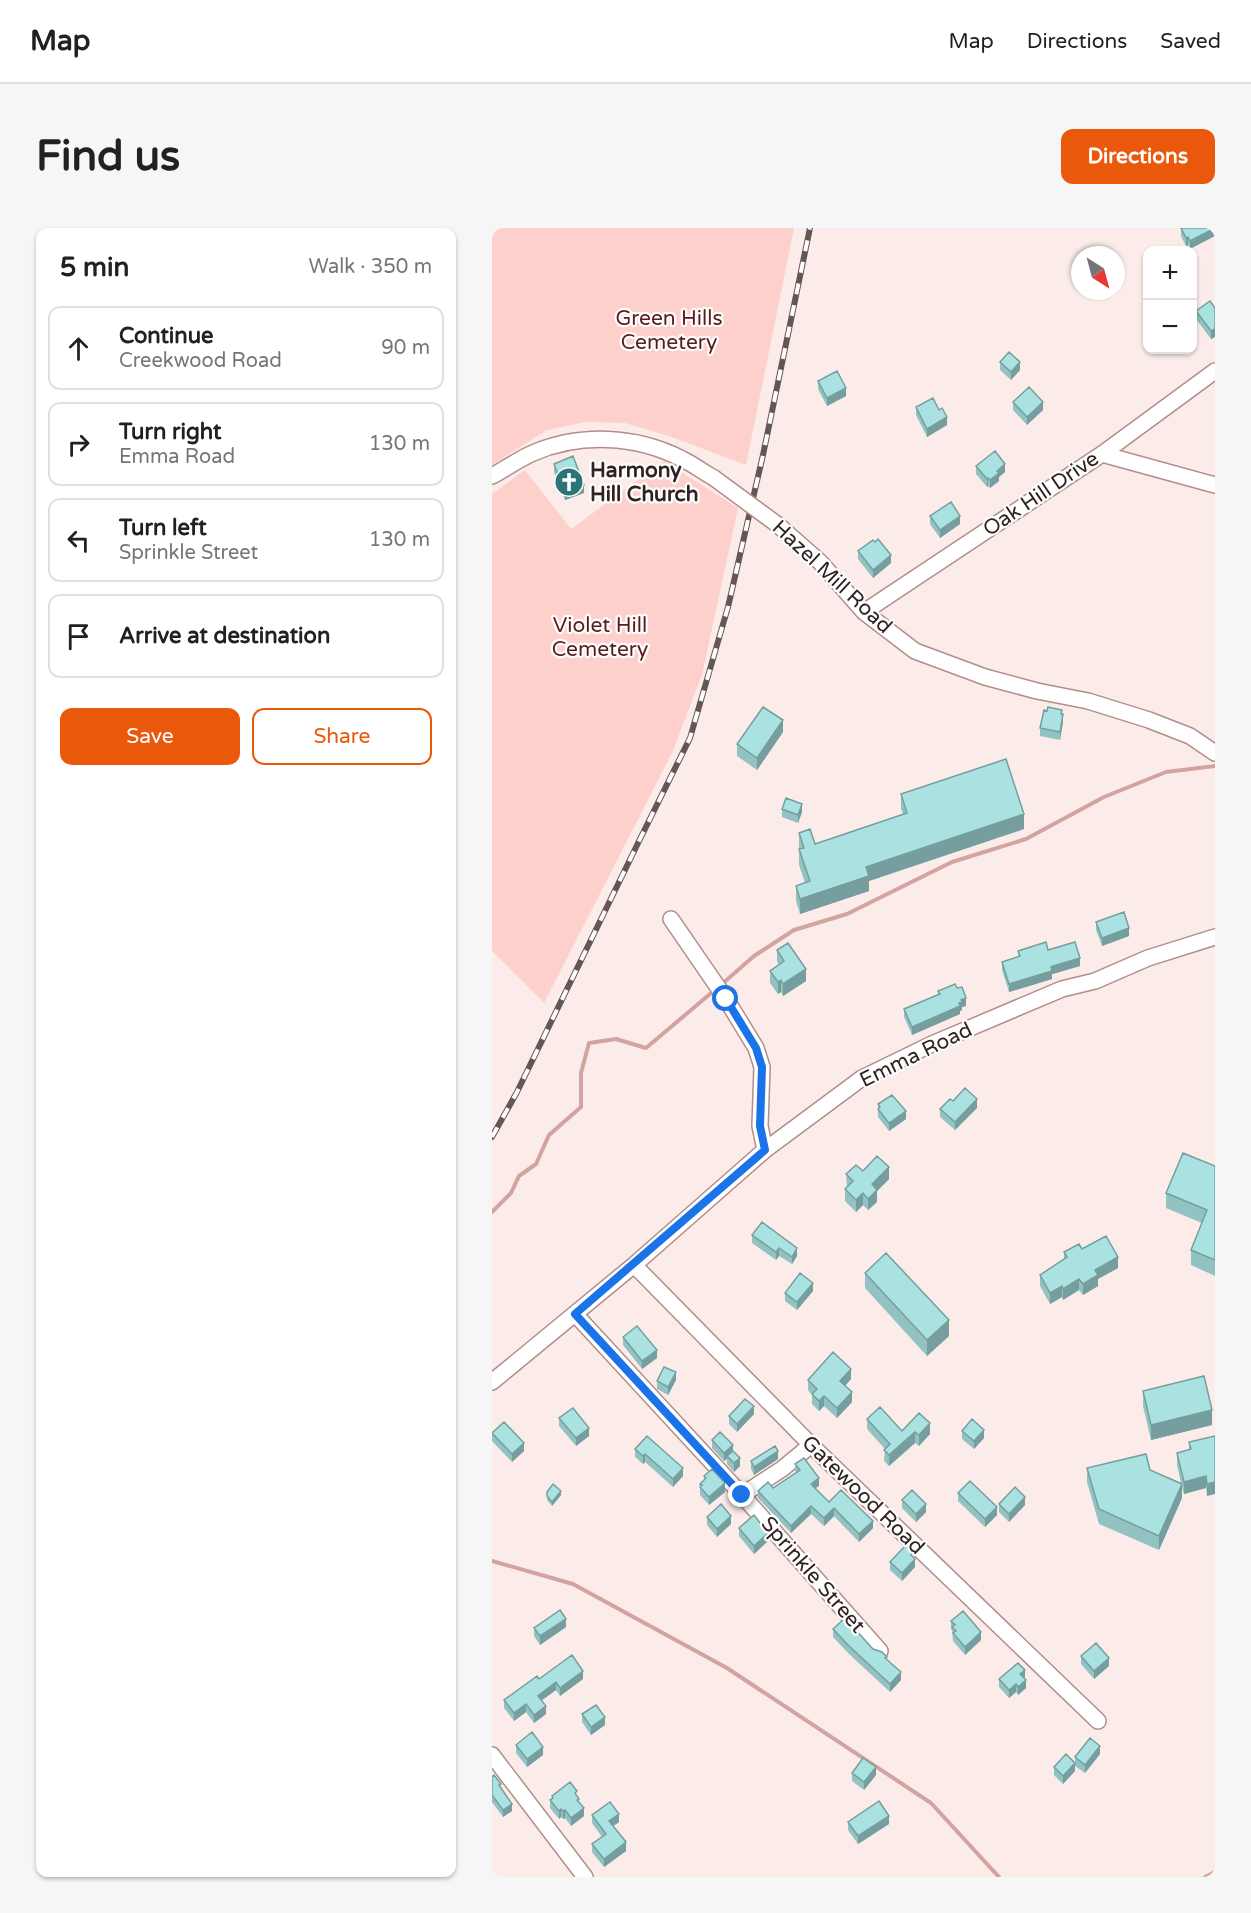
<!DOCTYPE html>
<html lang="en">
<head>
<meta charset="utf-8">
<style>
	body { margin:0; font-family:"Varela Round",sans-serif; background:#f6f6f6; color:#202124 }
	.controls { position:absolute; right:18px; top:18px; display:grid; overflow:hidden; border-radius:12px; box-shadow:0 2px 4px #0004 }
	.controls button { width:54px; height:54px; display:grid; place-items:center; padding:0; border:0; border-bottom:2px solid #e0e0e0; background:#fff; color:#202124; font:30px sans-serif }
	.compass { position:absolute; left:579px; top:18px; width:54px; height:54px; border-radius:50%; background:#fff; box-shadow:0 2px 4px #0004; rotate:144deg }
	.stop { position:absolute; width:18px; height:18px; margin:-14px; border:4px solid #1a73e8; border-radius:50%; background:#fff }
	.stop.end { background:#1a73e8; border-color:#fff; box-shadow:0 2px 6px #0008 }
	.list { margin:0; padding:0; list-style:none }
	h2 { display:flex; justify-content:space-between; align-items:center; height:78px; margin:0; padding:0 24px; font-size:26px }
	h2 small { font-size:20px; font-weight:400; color:#757577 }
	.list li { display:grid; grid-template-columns:39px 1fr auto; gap:18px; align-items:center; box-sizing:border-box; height:84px; margin:0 12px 12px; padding:0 12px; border:2px solid #e0e0e0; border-radius:12px }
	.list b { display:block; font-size:22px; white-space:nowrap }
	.list p { margin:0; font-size:20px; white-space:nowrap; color:#757577 }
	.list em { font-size:20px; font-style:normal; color:#757577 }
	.actions { display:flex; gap:12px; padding:18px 24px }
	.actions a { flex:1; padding:14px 0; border:2px solid #ea580c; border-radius:12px; text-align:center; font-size:21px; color:#ea580c }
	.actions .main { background:#ea580c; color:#fff }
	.icon { flex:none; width:33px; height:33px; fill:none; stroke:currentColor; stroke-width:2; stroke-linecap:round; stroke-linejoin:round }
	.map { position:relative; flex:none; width:723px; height:1649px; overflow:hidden; border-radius:12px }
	header { display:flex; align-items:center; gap:36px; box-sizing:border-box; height:84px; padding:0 30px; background:#fff; border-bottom:2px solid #e0e0e0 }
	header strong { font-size:28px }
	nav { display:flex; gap:33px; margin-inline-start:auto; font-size:21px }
	.intro { display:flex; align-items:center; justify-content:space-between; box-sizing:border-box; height:144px; padding:0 36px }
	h1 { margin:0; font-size:42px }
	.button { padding:15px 27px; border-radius:12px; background:#ea580c; color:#fff; font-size:21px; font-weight:700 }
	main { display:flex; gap:36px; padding:0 36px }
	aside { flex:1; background:#fff; border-radius:12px; box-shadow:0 2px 4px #0004 }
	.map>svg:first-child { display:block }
	.green { fill:#fdd0cc }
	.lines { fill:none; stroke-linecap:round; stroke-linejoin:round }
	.stream { stroke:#d3a39f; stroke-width:4 }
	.minor-casing { stroke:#b18e8b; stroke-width:18 }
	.minor { stroke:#fff; stroke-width:15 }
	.rail-casing { stroke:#645655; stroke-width:6 }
	.rail { stroke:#fdfdfd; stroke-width:4; stroke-dasharray:11; stroke-linecap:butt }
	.minor-bridge-casing { stroke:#b18e8b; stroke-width:18; stroke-linecap:butt }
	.minor-bridge { stroke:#fff; stroke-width:15 }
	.wall { fill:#92c2c2 }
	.shaded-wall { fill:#779e9e }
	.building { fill:#aae2e2; stroke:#779e9e; stroke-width:1.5 }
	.route { stroke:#1a73e8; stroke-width:8 }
	.labels { text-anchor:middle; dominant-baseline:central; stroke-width:4.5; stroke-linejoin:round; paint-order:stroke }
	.park-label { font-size:21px; fill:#581d1b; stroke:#fdfdfd }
	.poi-label { font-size:21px; font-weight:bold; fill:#302221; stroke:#fdfdfd; text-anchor:start }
	.street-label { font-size:21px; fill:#302221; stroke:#fdfdfd }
</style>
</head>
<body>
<header>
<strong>Map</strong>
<nav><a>Map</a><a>Directions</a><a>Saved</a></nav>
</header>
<div class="intro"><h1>Find us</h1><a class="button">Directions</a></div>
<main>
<aside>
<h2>5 min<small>Walk · 350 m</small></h2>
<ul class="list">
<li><svg class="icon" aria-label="ahead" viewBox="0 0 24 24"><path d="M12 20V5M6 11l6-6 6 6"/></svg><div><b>Continue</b><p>Creekwood Road</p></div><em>90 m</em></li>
<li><svg class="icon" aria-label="right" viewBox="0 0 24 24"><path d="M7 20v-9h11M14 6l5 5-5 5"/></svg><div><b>Turn right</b><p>Emma Road</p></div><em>130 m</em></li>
<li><svg class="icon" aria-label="left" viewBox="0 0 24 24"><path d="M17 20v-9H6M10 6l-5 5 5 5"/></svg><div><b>Turn left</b><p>Sprinkle Street</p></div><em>130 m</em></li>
<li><svg class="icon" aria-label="arrive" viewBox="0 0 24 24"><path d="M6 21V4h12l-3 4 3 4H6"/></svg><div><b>Arrive at destination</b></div></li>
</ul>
<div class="actions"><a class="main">Save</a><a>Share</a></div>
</aside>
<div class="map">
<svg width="723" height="1649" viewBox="0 0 723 1649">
	<rect width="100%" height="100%" fill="#fbecea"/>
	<path class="green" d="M0 0H302L254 237 177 208 133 195 94 194 55 202 0 237Z
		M172 233 246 280 210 447 180 525 52 775 0 723V266L33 242 79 301Z"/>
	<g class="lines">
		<path class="stream" d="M230 756 262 728 302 702 355 686 460 634 534 611 612 569 674 544 723 538
			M0 984 19 965 27 948 44 936 57 907 89 879V845L97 815 124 811 154 820 218 766
			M0 1333 81 1356 235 1440 439 1575 507 1649
			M713 1649 723 1644"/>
		<g class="minor-casing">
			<path id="minor" d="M610 226 723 257
				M0 248C13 241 27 231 41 225 88 205 144 207 190 231 201 236 211 244 222 250
				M286 297 328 334 372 384 423 423 493 449 545 463 596 473 657 492 698 508 723 525
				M372 384 610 226 723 143
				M179 691 234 771 264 820 270 839 268 898 273 922
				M142 1037 319 1217 606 1493
				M83 1086 250 1267 388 1423
				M0 1154 142 1037 273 922 370 850 440 816 570 761 603 753 656 730 723 709
				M250 1267 290 1241 319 1217
				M0 1527 93 1649"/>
		</g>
		<use href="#minor" class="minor"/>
		<g class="rail-casing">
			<path id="rail" d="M0 909 25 864 148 611 198 510 236 379 271 227 318 0"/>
		</g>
		<use href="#rail" class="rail"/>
		<g class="minor-bridge-casing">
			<path id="minor-bridge" d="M222 250 286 297"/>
		</g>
		<use href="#minor-bridge" class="minor-bridge"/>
	</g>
	<path class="wall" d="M689 0H723L698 21 696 17 694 18 689 8Z
		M723 80V109L719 111 704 91V83Z
		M508 134 528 142 519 152 508 142Z
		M326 153 354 168 335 178 326 161Z
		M521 174 551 182 535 197 521 182Z
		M424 179 447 182 455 197 435 209 424 187Z
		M62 236 92 265 73 272 62 244Z
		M484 238 513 244 507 249V253L498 260 496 258 495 259 484 246Z
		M438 288 468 296 448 310 438 296Z
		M383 314 399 335 381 350 366 331V323Z
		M570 486 571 494 568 512 548 508V500Z
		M291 504 265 542 245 528V516Z
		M409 566 532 601 377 653V663L308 686 304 673V658L313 655 307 637V605L323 616 411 586 409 581Z
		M290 581 310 584 306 595 290 589Z
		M604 694 637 708 610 718 604 702Z
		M285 722 314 753 291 768 289 764 286 766 278 755V743L287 737 285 734Z
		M556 722 588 738 560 746V751L517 764 510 742V734L526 729V723Z
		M446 763 474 778 470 779V782L468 783V786L420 807 412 789V781L446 766Z
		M461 873 485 880 463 902 448 889V881Z
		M386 876 414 891 397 903 386 889Z
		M723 938V1048L699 1037V1022L710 995 674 980V965Z
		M371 943 397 951 385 963V974L376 982 371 977 364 984 353 973V961L355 959 354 946Z
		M260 1007 305 1028 300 1036 287 1028 284 1032 260 1015Z
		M590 1021 626 1040 606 1051V1058L591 1067 587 1062 571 1072 570 1069 558 1076 548 1058V1047L572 1031V1024Z
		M373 1045 457 1108 435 1128 373 1060Z
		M321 1063 305 1082 293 1073V1065Z
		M131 1109 165 1130 150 1141 131 1117Z
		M359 1151 353 1158 360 1174 345 1190 332 1178 327 1183 320 1176V1167L316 1162V1152Z
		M184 1152 176 1167 165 1161V1153Z
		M651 1163 720 1197 659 1212 651 1178Z
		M262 1186 245 1204 237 1196V1188Z
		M67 1190 97 1208 84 1218 67 1198Z
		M375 1191 410 1203 438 1206 427 1218 423 1215 397 1238 392 1233 393 1221 375 1201Z
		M470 1203 492 1210 482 1221 470 1211Z
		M0 1205 32 1223 20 1234 0 1213Z
		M155 1208 191 1248 181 1259 153 1234 151 1236 143 1229V1221Z
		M723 1208 715 1268 714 1260 692 1266 690 1260V1270L667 1322 607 1296 595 1254V1240L658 1242 689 1255 685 1237V1225L697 1222V1214Z
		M220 1212 241 1223 248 1238 242 1244 235 1236V1231L232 1233 220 1220Z
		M286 1231 262 1247 259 1241V1233Z
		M303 1236 327 1258 323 1260 337 1274 381 1300 367 1314 342 1288 332 1298 319 1286 299 1305 266 1270V1263L281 1260 305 1245 303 1243Z
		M212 1248 233 1264 217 1277 208 1267V1256L212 1252Z
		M55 1264 69 1267 60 1278 55 1272Z
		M466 1265 505 1287 493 1299 466 1273Z
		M410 1272 434 1284 424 1294 410 1280Z
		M507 1276 533 1277 517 1294 507 1284Z
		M215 1289 239 1296 225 1309 215 1297Z
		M247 1300 276 1313 262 1326 247 1308Z
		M421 1329 423 1339 410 1353 398 1342V1334Z
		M459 1393 489 1412 473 1427 461 1413 460 1402 459 1401Z
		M74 1399 48 1417 42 1408V1400Z
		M341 1401 381 1421 395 1432 409 1452 398 1464 357 1426 341 1409Z
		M589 1428 617 1438 602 1451 589 1436Z
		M533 1450 534 1460 526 1467 524 1464 517 1470 507 1459V1451Z
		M47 1451H91L68 1468 64 1462 50 1472 54 1486 42 1495 34 1484 22 1493 12 1480V1472Z
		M90 1486 113 1497 99 1507 90 1494Z
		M24 1517 51 1527 35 1539 24 1525Z
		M608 1526 593 1545 583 1538V1543L571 1556 562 1547V1539L583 1534V1529Z
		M360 1545 384 1547 372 1562 360 1553Z
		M0 1549 9 1559 20 1583 11 1589 0 1574Z
		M60 1568H85L92 1588 79 1598 73 1590 71 1591 69 1589 67 1591 58 1580V1572L60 1571Z
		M100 1587 127 1594 121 1598 134 1623 112 1639 100 1624V1616L110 1609 100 1595Z
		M356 1594 397 1596 366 1616 356 1602Z"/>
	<path class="shaded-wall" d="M723 0V8L698 21V13Z
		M696 9V17L694 18V10Z
		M704 47V55L700 57V49Z
		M723 101V109L719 111V103Z
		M528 134V142L519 152V144Z
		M354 160V168L335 178V170Z
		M551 174V182L535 197V189Z
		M455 189V197L435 209V201Z
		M513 236V244L507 249V253L498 260V252L505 243Z
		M496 250V258L495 259V251Z
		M92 257V265L73 272V264Z
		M468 288V296L448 310V302Z
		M399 327V335L381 350V342Z
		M571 486V494L568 512V504Z
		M291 492V504L265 542V530Z
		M310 576V584L306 595V587Z
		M532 586V601L377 653V663L308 686V671L374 639Z
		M637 700V708L610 718V710Z
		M588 730V738L561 746H560V751L517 764V756L561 738Z
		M314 741V753L291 768V756Z
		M289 752V764L286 766V754Z
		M474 770V778L470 779V782L468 783V786L420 807V799L467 775 469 772Z
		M485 871V880L463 902V894Z
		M414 883V891L397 903V895Z
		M397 939V951L385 963V974L376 982V971L380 956Z
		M371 965V977L364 984V972Z
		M287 1020V1028L284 1032V1024Z
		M305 1020V1028L300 1036V1029Z
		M626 1029V1040L606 1051V1058L591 1067V1056L603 1042Z
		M587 1051V1062L571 1072V1061Z
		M321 1055V1063L305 1082V1074Z
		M570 1058V1069L558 1076V1065Z
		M457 1092V1108L435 1128V1112Z
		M165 1122V1130L150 1141V1133Z
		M359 1141V1151L348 1163V1153Z
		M184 1144V1152L176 1167V1159Z
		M360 1164V1174L345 1190V1180Z
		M332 1168V1178L327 1183V1173Z
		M262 1178V1186L245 1204V1196Z
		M720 1182V1197L659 1212V1197Z
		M438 1195V1206L427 1218V1207Z
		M97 1200V1208L84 1218V1210Z
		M492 1202V1210L482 1221V1213Z
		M423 1204V1215L397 1238V1227Z
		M32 1215V1223L20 1234V1226Z
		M241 1217V1225L235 1228V1231L232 1233V1225Z
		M286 1223V1231L262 1247V1239Z
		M153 1226V1234L151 1236V1228Z
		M248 1230V1238L242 1244V1235Z
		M191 1240V1248L181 1259V1251Z
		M714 1248V1260L692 1266V1254Z
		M327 1250V1258L319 1263V1256Z
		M723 1254V1266L715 1268V1256Z
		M233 1255V1264L217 1277V1269Z
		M690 1256V1270L667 1322V1308Z
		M69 1263V1267L60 1278V1274Z
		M533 1269V1277L517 1294V1286Z
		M434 1276V1284L424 1294V1286Z
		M319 1278V1286L299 1305V1298Z
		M505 1279V1287L493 1299V1291Z
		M342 1280V1288L332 1298V1290Z
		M239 1288V1296L225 1309V1301Z
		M381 1293V1300L367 1314V1306Z
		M276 1305V1313L262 1326V1318Z
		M423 1331V1339L410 1353V1345Z
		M74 1391V1399L48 1417V1408Z
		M489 1404V1412L473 1427V1419Z
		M617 1430V1438L602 1451V1443Z
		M533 1442V1450L528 1446Z
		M91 1443V1451L68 1468V1460Z
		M409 1444V1452L398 1464V1456Z
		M534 1452V1460L526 1467V1459Z
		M64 1454V1462L46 1475V1468Z
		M524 1456V1464L517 1470V1462Z
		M34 1476V1484L22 1493V1485Z
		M54 1478V1486L42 1495V1487Z
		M113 1489V1497L99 1507V1499Z
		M608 1518V1526L593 1545V1537Z
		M51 1519V1527L35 1539V1531Z
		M583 1535V1543L571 1556V1548Z
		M384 1539V1547L372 1562V1554Z
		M20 1576V1583L11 1589V1582Z
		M92 1580V1588L79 1598V1590Z
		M69 1581V1589L67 1591V1583Z
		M73 1582V1590L71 1591V1583Z
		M127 1586V1594L117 1601V1593Z
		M397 1588V1596L366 1616V1608Z
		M134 1614V1623L112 1639V1631Z"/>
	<path class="building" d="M689 0H723L698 13 696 9 694 10Z
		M700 42 704 47 700 49Z
		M718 73 723 80V101L719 103 704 83Z
		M517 124 528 134 519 144 508 134Z
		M345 143 354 160 335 170 326 153Z
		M537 159 551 174 535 189 521 174Z
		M441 170 447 182 450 180 455 189 435 201 424 179Z
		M503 223 513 236 505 243 507 245 498 252 496 250 495 251 484 238Z
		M81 228 92 257 73 264 62 236Z
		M459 274 468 288 448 302 438 288Z
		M386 311 399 327 381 342 366 323 381 312 383 314Z
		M271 479 291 492 265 530 245 516Z
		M556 479 570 482 569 486H571L568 504 548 500 552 482 555 483Z
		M514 531 532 586 374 639 377 648 308 671 304 658 318 653 307 621 312 620 307 605 318 601 323 616 415 585 409 566Z
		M294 570 310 576 306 587 290 581Z
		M632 684 637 700 610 710 604 694Z
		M554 714 556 722 583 714 588 730 561 738 559 739 560 743 517 756 510 734 528 728 526 723Z
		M296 715 314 741 291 756 289 752 286 754 278 743 292 733 285 722Z
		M463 756 465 760 470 759 474 770 469 772 470 774 467 775 468 778 420 799 412 781 448 766 446 763Z
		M473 860 485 871 463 894 448 881 458 871 461 873Z
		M400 867 414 883 397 895 386 881 388 879 386 876Z
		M691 925 723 938V1032L699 1022 715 982 674 965Z
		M385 928 397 939 380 956 385 962 376 971 371 965 364 972 353 961 361 953 354 946 364 937 371 943Z
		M270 994 305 1020 300 1029 287 1020 284 1024 260 1007Z
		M614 1008 626 1029 603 1042 606 1047 591 1056 587 1051 571 1061 570 1058 558 1065 548 1047 575 1029 572 1024 587 1016 590 1021Z
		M394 1025 457 1092 435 1112 373 1045Z
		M308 1045 321 1055 305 1074 293 1065Z
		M145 1098 165 1122 150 1133 131 1109Z
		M341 1124 359 1141 348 1153 360 1164 345 1180 332 1168 327 1173 320 1166 325 1161 316 1152Z
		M172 1139 184 1144 176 1159 165 1153Z
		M712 1148 720 1182 659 1197 651 1163Z
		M253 1171 262 1178 245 1196 237 1188Z
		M388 1179 410 1203 427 1185 438 1195 427 1207 423 1204 397 1227 392 1222 398 1216 375 1191Z
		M81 1180 97 1200 84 1210 67 1190Z
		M480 1191 492 1202 482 1213 470 1203Z
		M12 1194 32 1215 20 1226 0 1205Z
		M228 1204 241 1217 232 1225 220 1212Z
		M155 1208 191 1240 181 1251 153 1226 151 1228 143 1221Z
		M723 1208V1254L715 1256 714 1248 692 1254 685 1225 699 1221 697 1214Z
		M283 1218 286 1223 262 1239 259 1233Z
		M241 1223 248 1230 242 1235 235 1228Z
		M654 1226 658 1242 690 1256 667 1308 607 1281 595 1240Z
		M312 1230 327 1250 319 1256 337 1274 349 1262 381 1293 367 1306 342 1280 332 1290 319 1278 299 1298 266 1263 276 1254 281 1260 308 1242 303 1236Z
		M220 1241 233 1255 217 1269 208 1259 210 1257 208 1256 214 1250 212 1248Z
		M478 1253 505 1279 493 1291 466 1265Z
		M61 1256 69 1263 60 1274 55 1268V1264Z
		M523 1259 533 1269 517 1286 507 1276Z
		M420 1262 434 1276 424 1286 410 1272Z
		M229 1276 239 1288 225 1301 215 1289Z
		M262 1287 276 1305 262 1318 247 1300Z
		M414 1317 421 1324 419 1327 423 1331 410 1345 398 1334Z
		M68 1382 74 1391 48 1408 42 1400Z
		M471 1383 489 1404 473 1419 461 1405 464 1403 460 1399 463 1397 459 1393Z
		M353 1390 381 1421 390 1424 395 1429 393 1430 409 1444 398 1456 357 1418 341 1401Z
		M604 1415 617 1430 602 1443 589 1428Z
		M80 1427 91 1443 68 1460 64 1454 46 1468 54 1478 42 1487 34 1476 22 1485 12 1472 45 1448 47 1451Z
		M526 1435 533 1442 528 1446 534 1452 526 1459 524 1456 517 1462 507 1451Z
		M104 1477 113 1489 99 1499 90 1486Z
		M40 1504 51 1519 35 1531 24 1517Z
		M598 1510 608 1518 593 1537 583 1529Z
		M574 1526 583 1535 571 1548 562 1539Z
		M371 1530 384 1539 372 1554 360 1545Z
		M2 1547 9 1556 7 1557 20 1576 11 1582 0 1567V1549Z
		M78 1554 85 1563 83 1565 87 1571 85 1572 92 1580 79 1590 73 1582 71 1583 69 1581 67 1583 58 1572 61 1570 60 1568Z
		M387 1573 397 1588 366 1608 356 1594Z
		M118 1574 127 1586 117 1593 134 1614 112 1631 100 1616 114 1606 100 1587Z"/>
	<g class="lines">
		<path class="route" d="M234 771 264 820 270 839 268 898 273 922 83 1086 250 1267"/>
	</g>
	<defs>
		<g id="church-disc" transform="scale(1.5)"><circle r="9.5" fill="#2b7576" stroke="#fdfdfd"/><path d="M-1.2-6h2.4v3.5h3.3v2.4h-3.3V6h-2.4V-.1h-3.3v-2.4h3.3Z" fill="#fff"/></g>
	</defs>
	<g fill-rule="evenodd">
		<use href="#church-disc" x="77" y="254"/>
	</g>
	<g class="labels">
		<g class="park-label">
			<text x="177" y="90">Green Hills<tspan x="177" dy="24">Cemetery</tspan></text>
			<text x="108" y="397">Violet Hill<tspan x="108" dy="24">Cemetery</tspan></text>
		</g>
		<g class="poi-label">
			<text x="98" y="242">Harmony<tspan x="98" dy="24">Hill Church</tspan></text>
		</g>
		<g class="street-label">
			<text transform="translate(549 266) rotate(-34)">Oak Hill Drive</text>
			<text transform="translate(340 349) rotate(43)">Hazel Mill Road</text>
			<text transform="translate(424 827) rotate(-26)">Emma Road</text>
			<text transform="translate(371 1267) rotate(44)">Gatewood Road</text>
			<text transform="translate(321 1347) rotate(49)">Sprinkle Street</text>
		</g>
	</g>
</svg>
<div class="controls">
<button>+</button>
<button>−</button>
</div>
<svg class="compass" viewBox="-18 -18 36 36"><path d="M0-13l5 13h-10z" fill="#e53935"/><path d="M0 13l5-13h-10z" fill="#757577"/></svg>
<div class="stop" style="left:234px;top:771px"></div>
<div class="stop end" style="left:250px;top:1267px"></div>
</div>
</main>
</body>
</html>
